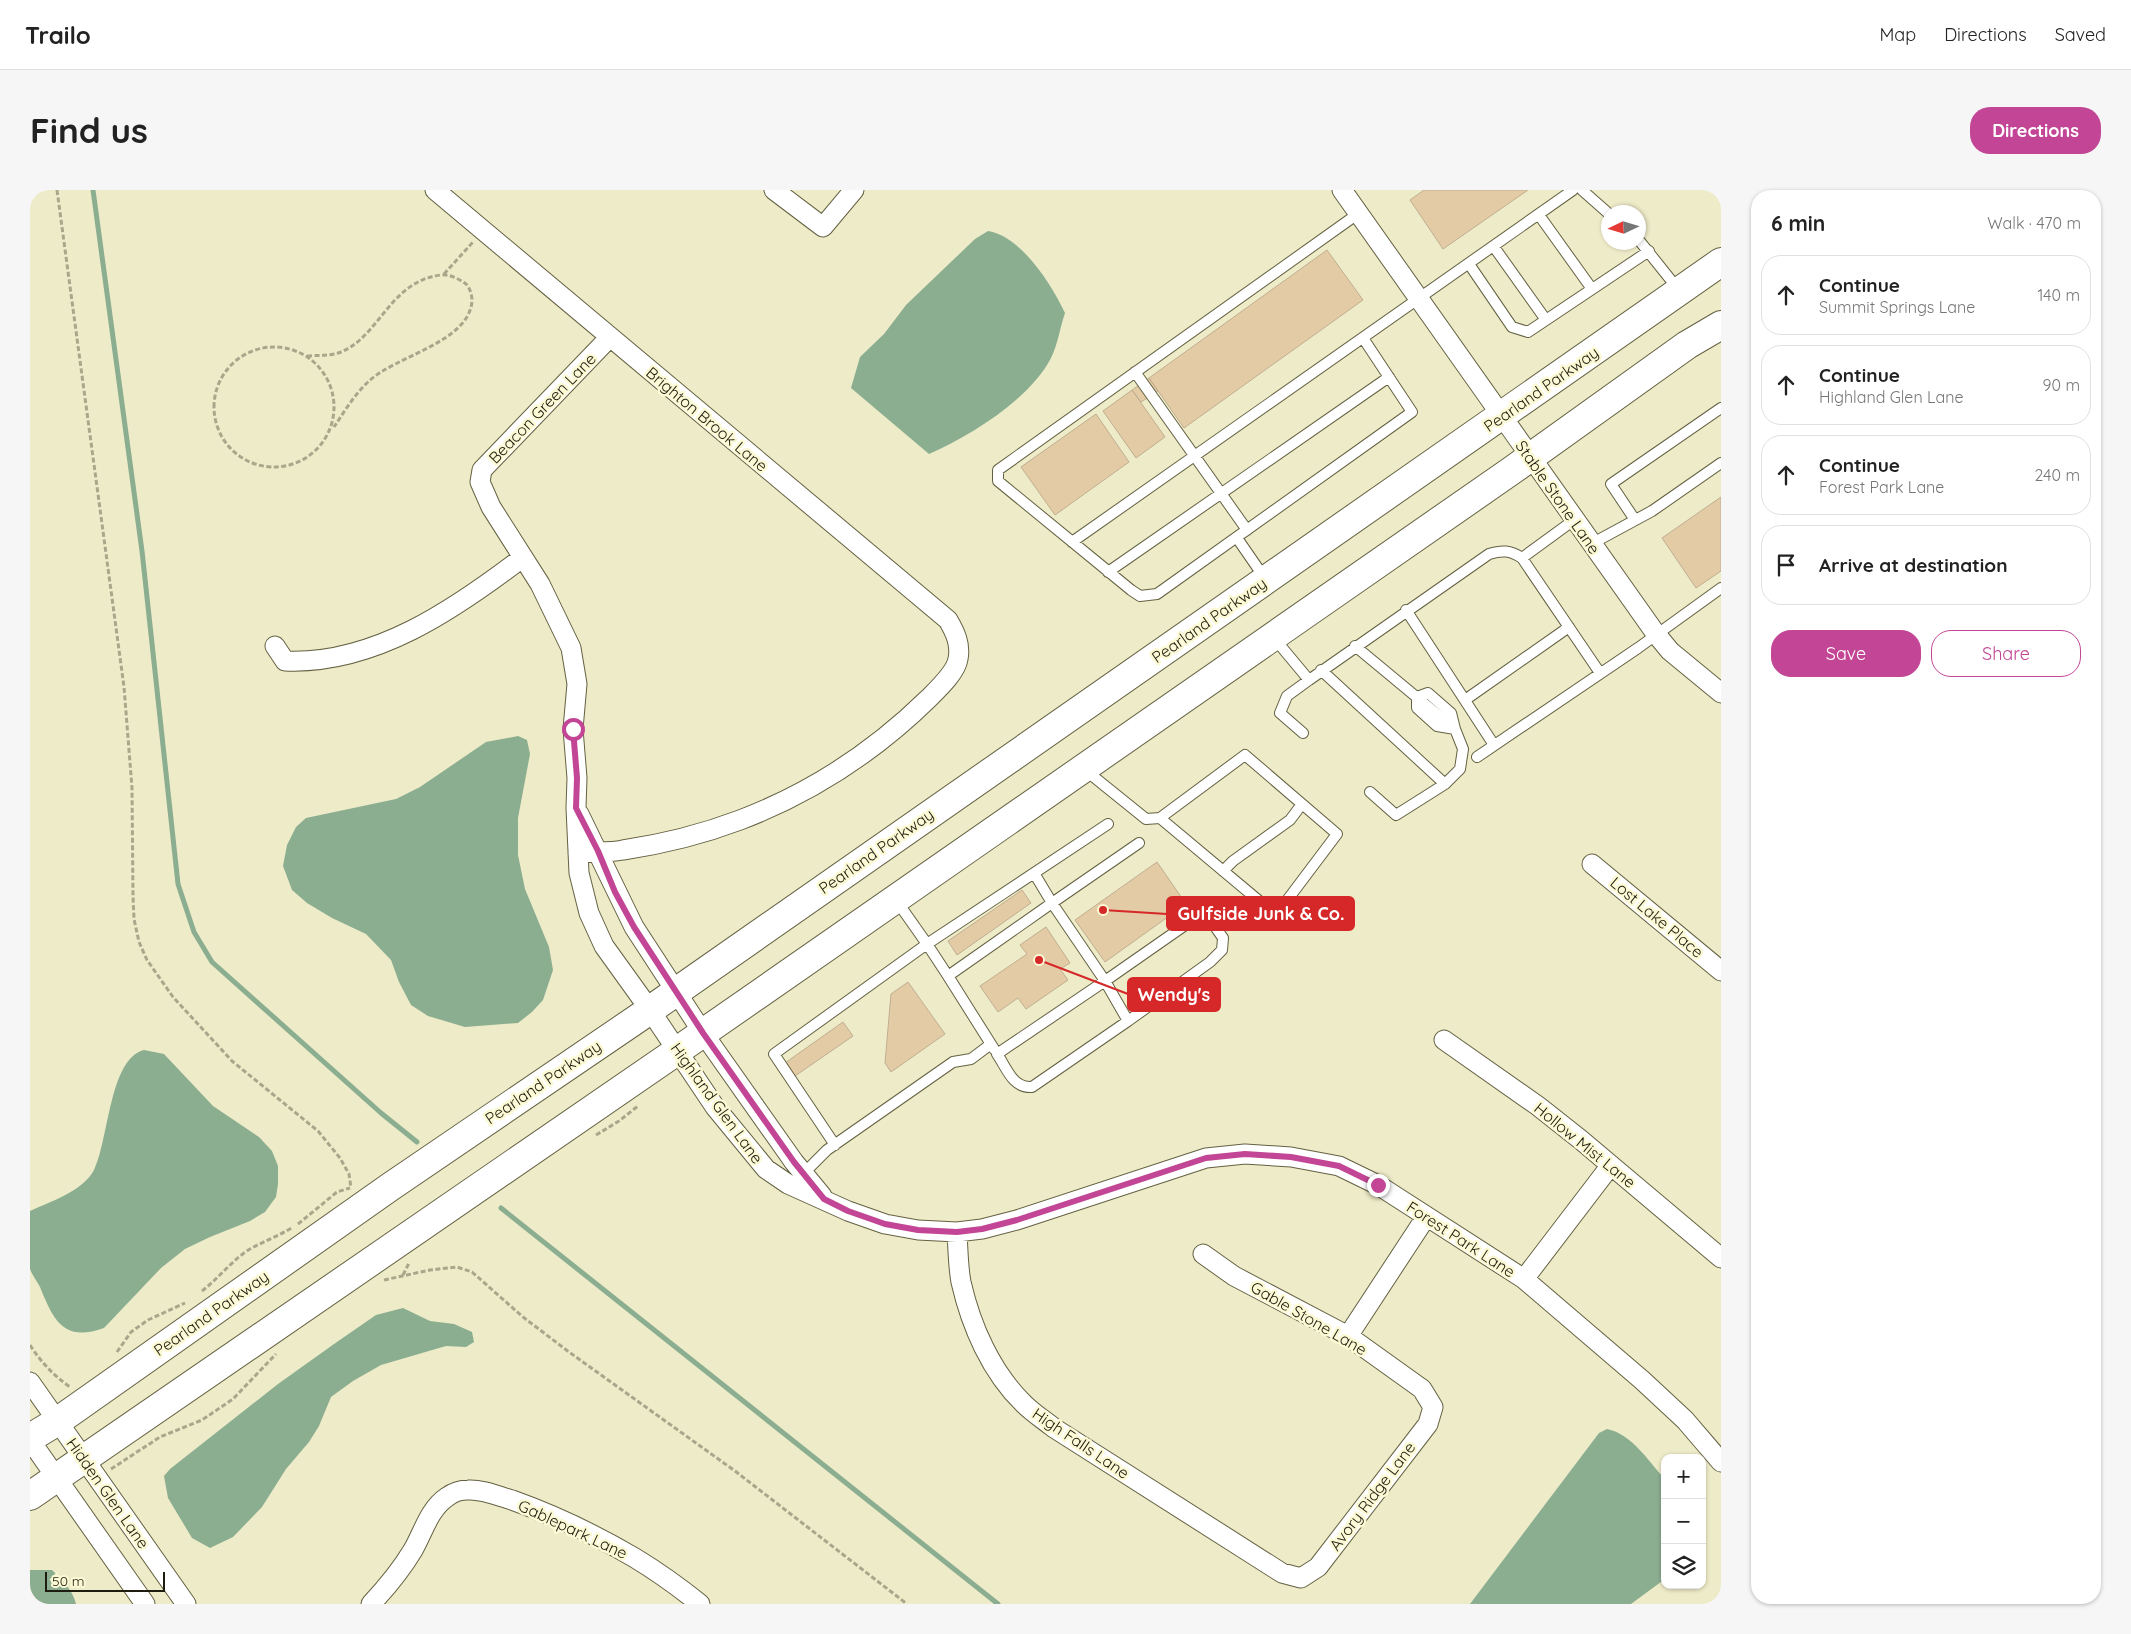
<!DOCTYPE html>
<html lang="en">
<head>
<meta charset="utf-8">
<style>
	body { margin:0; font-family:Quicksand,sans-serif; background:#f6f6f6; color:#222 }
	.controls { position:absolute; right:15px; bottom:15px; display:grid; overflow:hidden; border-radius:10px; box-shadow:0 1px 4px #0004 }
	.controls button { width:45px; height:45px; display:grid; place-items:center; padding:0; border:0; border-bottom:1px solid #e0e0e0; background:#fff; color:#222; font:25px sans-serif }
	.compass { position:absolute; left:1571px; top:15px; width:45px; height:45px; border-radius:50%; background:#fff; box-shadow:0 1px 4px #0004; rotate:266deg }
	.scale { position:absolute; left:15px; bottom:12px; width:120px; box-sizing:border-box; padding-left:5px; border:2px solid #1d1c0f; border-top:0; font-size:14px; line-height:18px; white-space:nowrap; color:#1d1c0f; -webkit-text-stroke:4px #fcf9d5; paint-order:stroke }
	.stop { position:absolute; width:15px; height:15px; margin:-11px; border:4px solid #c24695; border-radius:50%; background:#fff }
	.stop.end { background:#c24695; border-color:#fff; box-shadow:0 1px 5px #0008 }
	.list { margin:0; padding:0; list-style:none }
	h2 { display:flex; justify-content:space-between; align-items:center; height:65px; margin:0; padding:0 20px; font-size:21px }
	h2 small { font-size:16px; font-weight:400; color:#767676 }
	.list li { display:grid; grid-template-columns:32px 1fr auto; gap:15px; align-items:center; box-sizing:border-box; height:80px; margin:0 10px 10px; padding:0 10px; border:1px solid #e0e0e0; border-radius:20px }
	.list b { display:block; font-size:19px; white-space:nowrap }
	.list p { margin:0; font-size:16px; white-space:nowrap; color:#767676 }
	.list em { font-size:16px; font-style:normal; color:#767676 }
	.actions { display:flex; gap:10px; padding:15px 20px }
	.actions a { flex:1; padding:11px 0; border:1px solid #c24695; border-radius:20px; text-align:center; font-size:18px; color:#c24695 }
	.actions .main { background:#c24695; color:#fff }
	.icon { flex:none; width:28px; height:28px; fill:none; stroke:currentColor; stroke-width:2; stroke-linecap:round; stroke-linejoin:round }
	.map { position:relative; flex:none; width:1691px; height:1414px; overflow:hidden; border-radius:20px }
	header { display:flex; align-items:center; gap:30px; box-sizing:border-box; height:70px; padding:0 25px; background:#fff; border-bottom:1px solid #e0e0e0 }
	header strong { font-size:24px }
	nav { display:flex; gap:28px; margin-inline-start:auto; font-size:18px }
	.intro { display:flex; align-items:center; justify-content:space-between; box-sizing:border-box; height:120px; padding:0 30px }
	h1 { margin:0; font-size:35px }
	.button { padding:12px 22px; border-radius:20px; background:#c24695; color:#fff; font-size:18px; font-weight:700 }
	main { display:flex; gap:30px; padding:0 30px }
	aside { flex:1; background:#fff; border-radius:20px; box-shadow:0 1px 4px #0004 }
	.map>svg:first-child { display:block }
	.water { fill:#8bae91 }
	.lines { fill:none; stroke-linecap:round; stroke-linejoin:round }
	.stream { stroke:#8bae91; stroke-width:5 }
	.building { fill:#e2cba5; stroke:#c0ae90 }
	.lane-casing { stroke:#646142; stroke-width:12 }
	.street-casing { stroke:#646142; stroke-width:21 }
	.secondary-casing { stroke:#646142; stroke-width:30 }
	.path { stroke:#a9a78b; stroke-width:3; stroke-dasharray:5 2.5; stroke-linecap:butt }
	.lane { stroke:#fff; stroke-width:10 }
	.street { stroke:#fff; stroke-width:19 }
	.secondary { stroke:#fff; stroke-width:28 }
	.route { stroke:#c24695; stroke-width:6 }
	.labels { text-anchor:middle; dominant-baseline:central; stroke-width:5; stroke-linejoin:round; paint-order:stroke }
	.street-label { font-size:16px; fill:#1d1c0f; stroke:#fcf9d5 }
	.leader { fill:none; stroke:#d62828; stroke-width:2 }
	.callout-dot { fill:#d62828; stroke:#fcf9d5; stroke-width:2 }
	.callout { fill:#d62828; stroke:#d62828; stroke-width:2 }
	.callout-label { font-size:18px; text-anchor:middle; font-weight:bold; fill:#fff }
</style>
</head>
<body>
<header>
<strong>Trailo</strong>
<nav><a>Map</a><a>Directions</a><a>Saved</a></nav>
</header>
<div class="intro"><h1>Find us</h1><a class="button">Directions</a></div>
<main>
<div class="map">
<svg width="1691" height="1414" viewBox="0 0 1691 1414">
	<rect width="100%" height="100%" fill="#eeebc8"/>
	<path class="water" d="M958 41C991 46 1022 95 1035 123 1030 137 1028 154 1021 168 1000 209 940 246 899 264L821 198 830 167 854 144 876 115 945 49Z
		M488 546 497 550 500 564 488 628V665L495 699 519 757 523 780 513 810 502 822 488 833 435 837 398 826 381 815 369 792 361 770 336 744 302 728 277 713 262 700 253 676 257 655 266 637 276 628 366 609 390 597 456 552Z
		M114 860 134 864 183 916 229 947 242 961 248 976V994L246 1007 235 1022 220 1031 180 1047 155 1059 131 1078 74 1138C33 1153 23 1129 10 1097 7 1091 2 1085 0 1079 0 1071 0 1033 0 1021 21 1011 52 1002 64 980 79 950 79 869 114 860Z
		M373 1118 400 1131 424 1134 442 1142 444 1152 436 1157 416 1156 351 1175 323 1191 301 1207 289 1236 279 1252 256 1279 232 1317 203 1347 180 1358 162 1348 138 1308 134 1286 140 1279 248 1194 304 1154 346 1125Z
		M1577 1239C1602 1244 1618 1271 1635 1289V1389L1601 1414H1440L1569 1243Z
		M0 1380H22C32 1390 43 1400 46 1414H0Z"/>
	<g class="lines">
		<path class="stream" d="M63 0 112 361 148 694 164 742 182 772 351 923 387 952
			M471 1018 968 1414"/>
	</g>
	<path class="building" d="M1394 0H1498L1413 59 1380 10Z
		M1297 60 1333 110 1154 238 1119 188Z
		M1119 188 1128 201 1111 212 1102 200Z
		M1102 200 1135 247 1106 268 1073 221Z
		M1066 224 1099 272 1025 325 991 277Z
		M1691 307V381L1666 398 1632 348Z
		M1127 672 1156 714 1075 772 1045 730Z
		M992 700 1001 713 927 765 918 751Z
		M1016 737 1040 773 1030 779 1038 790 996 819 988 808 968 822 950 796 997 764 990 755Z
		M878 792 915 844 861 882 855 873 861 804Z
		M813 832 823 846 765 886 755 873Z"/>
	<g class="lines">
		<g class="lane-casing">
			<path id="lane" d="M1552 0 1578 23
				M1329 23 968 280V291L1101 400 1110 406 1127 404 1382 222 1333 148
				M1509 25 1562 99
				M1608 49 1648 99
				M1464 57 1516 130
				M1439 74 1482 137 1498 142 1619 61
				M1105 182 1217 340
				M1605 330 1581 294 1691 218
				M1207 348 1236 390
				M1042 352 1543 0
				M1561 354 1622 321 1691 273
				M1492 368 1544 330
				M1078 382 1359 187
				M1376 420 1464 555
				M1244 448 1279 490 1459 364C1472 360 1480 360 1492 368L1570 483
				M1325 456 1425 539 1433 559 1430 579 1415 594 1366 625 1340 602
				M1291 480 1415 594
				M1398 503 1421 523 1425 539 1407 536 1387 518V507Z
				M1435 510 1539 437
				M1273 543 1250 523 1257 506 1279 490
				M1447 567 1608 458 1691 398
				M1054 579 1116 629 1130 628 1215 565 1307 644 1246 725 1130 628
				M1193 681 1203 671 1260 630 1272 614
				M1004 683 1022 713 1109 653
				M866 710 897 754 1078 634
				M918 786 964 859
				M805 955 744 864 897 754 918 786 1022 713 1075 791 1171 724 1177 725 1193 748 1192 760 1180 772 1098 831 1075 791 967 864C977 878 982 898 1002 897L1098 831
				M773 984 797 960 923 872 941 869 961 854"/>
		</g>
		<g class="street-casing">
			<path id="street" d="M405 0 918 430C925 442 931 454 928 469 926 482 909 498 899 508 845 561 781 603 710 630 673 644 633 654 593 660 579 663 563 661 548 663
				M744 0 793 37 824 0
				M1312 0 1626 444 1640 461 1691 503
				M580 147 452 280 450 292 461 317 510 394 541 458 547 494 543 539 547 588 546 618 549 683 559 723 574 756 620 820 685 917 736 979 758 994 818 1021 855 1034 888 1040 927 1042 952 1039 987 1030 1176 968 1215 964 1261 967 1309 976 1348 995 1494 1089 1612 1190 1655 1230 1691 1272
				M245 456 255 471C344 475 425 419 492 368
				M549 624 604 737 673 843 764 972 792 1006
				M1562 674 1691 781
				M1414 850 1508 916 1551 950 1691 1068
				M927 1042C928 1058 928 1076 931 1092 941 1136 961 1182 994 1214 1003 1223 1014 1230 1024 1238L1252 1383 1271 1388 1288 1377 1398 1234 1403 1217 1392 1199 1318 1146 1204 1086 1173 1064
				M1494 1089 1581 975
				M1318 1146 1396 1027
				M0 1192 156 1414
				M0 1250 115 1414
				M341 1414C357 1397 371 1380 383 1360 393 1343 399 1319 417 1307 424 1302 429 1300 438 1300 452 1299 468 1306 482 1310 524 1325 566 1345 605 1368 628 1382 649 1397 670 1414"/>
		</g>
		<g class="secondary-casing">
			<path id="secondary" d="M0 1248 28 1231 360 997 620 820 1691 72
				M0 1306 647 861 1481 281 1657 155 1691 135"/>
		</g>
		<path class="path" d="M27 0 94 497 102 598 103 706 104 729 109 752 117 770 143 807 202 871 288 941 310 968 319 984 321 998
			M414 84 443 52
			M184 217a60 60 0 1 1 120 0a60 60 0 1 1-120 0Z
			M277 166C289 165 301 166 311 162 350 146 360 91 411 85 420 84 429 89 436 94 440 98 442 105 442 111 439 153 364 166 338 192 324 205 314 222 304 237
			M566 945 589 931 608 916
			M268 1034 307 1002 320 998
			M373 1085 379 1073
			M354 1090 400 1080 427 1077 442 1082 493 1127 539 1162 705 1281 877 1414
			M172 1101C189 1088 202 1070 220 1059 234 1051 249 1046 263 1037
			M0 1155C11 1172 23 1185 40 1197
			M87 1162 101 1142 118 1130 155 1113
			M81 1279 130 1247 172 1230 203 1209 246 1164"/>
		<use href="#lane" class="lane"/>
		<use href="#street" class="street"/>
		<use href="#secondary" class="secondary"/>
	</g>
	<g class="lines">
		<path class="route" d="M543 539 547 588 546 618 568 661 585 702 604 737 673 843 764 972 794 1009 818 1021 855 1034 888 1040 927 1042 952 1039 987 1030 1176 968 1215 964 1261 967 1309 976 1348 995"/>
	</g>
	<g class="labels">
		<g class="street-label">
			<text transform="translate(1511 199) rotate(-35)">Pearland Parkway</text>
			<text transform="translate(512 218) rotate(-46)">Beacon Green Lane</text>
			<text transform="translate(677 229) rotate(40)">Brighton Brook Lane</text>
			<text transform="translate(1528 307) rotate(55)">Stable Stone Lane</text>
			<text transform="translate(1179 430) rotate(-35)">Pearland Parkway</text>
			<text transform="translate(846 661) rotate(-35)">Pearland Parkway</text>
			<text transform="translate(1627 727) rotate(40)">Lost Lake Place</text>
			<text transform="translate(513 892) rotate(-34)">Pearland Parkway</text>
			<text transform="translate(687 913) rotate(54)">Highland Glen Lane</text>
			<text transform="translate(1555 955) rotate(39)">Hollow Mist Lane</text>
			<text transform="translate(1431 1049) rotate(33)">Forest Park Lane</text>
			<text transform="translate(181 1123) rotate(-35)">Pearland Parkway</text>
			<text transform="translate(1279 1128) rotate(30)">Gable Stone Lane</text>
			<text transform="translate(1051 1253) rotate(34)">High Falls Lane</text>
			<text transform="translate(78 1303) rotate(55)">Hidden Glen Lane</text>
			<text transform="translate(1342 1306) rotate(-53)">Avory Ridge Lane</text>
			<text transform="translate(543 1339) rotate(25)">Gablepark Lane</text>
		</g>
	</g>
	<path class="leader" d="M1073 720L1137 724M1009 770L1098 804"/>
	<g class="callout-dot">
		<circle cx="1073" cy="720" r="5"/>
		<circle cx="1009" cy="770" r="5"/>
	</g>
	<g class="callout">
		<rect x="1137" y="707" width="187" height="33" rx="5"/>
		<rect x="1098" y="788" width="92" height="33" rx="5"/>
	</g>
	<g class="callout-label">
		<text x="1231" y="730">Gulfside Junk &amp; Co.</text>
		<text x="1144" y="811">Wendy's</text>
	</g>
</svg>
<div class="controls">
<button>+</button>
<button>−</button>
<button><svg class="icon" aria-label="layers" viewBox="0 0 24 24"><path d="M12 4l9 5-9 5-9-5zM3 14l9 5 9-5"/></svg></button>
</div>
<svg class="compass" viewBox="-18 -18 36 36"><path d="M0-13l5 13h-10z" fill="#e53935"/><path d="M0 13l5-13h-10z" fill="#767676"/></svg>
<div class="scale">50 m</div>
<div class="stop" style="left:543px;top:539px"></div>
<div class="stop end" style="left:1348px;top:995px"></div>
</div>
<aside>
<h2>6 min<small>Walk · 470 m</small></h2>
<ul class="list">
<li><svg class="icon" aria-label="ahead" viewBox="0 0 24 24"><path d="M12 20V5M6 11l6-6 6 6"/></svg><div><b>Continue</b><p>Summit Springs Lane</p></div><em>140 m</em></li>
<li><svg class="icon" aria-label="ahead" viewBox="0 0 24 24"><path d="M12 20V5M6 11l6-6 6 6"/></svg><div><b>Continue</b><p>Highland Glen Lane</p></div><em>90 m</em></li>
<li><svg class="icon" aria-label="ahead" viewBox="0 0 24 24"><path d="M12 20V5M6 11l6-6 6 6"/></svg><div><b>Continue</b><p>Forest Park Lane</p></div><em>240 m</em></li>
<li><svg class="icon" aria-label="arrive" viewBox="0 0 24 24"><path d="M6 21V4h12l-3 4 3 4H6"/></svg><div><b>Arrive at destination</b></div></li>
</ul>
<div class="actions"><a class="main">Save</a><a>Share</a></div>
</aside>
</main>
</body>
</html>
